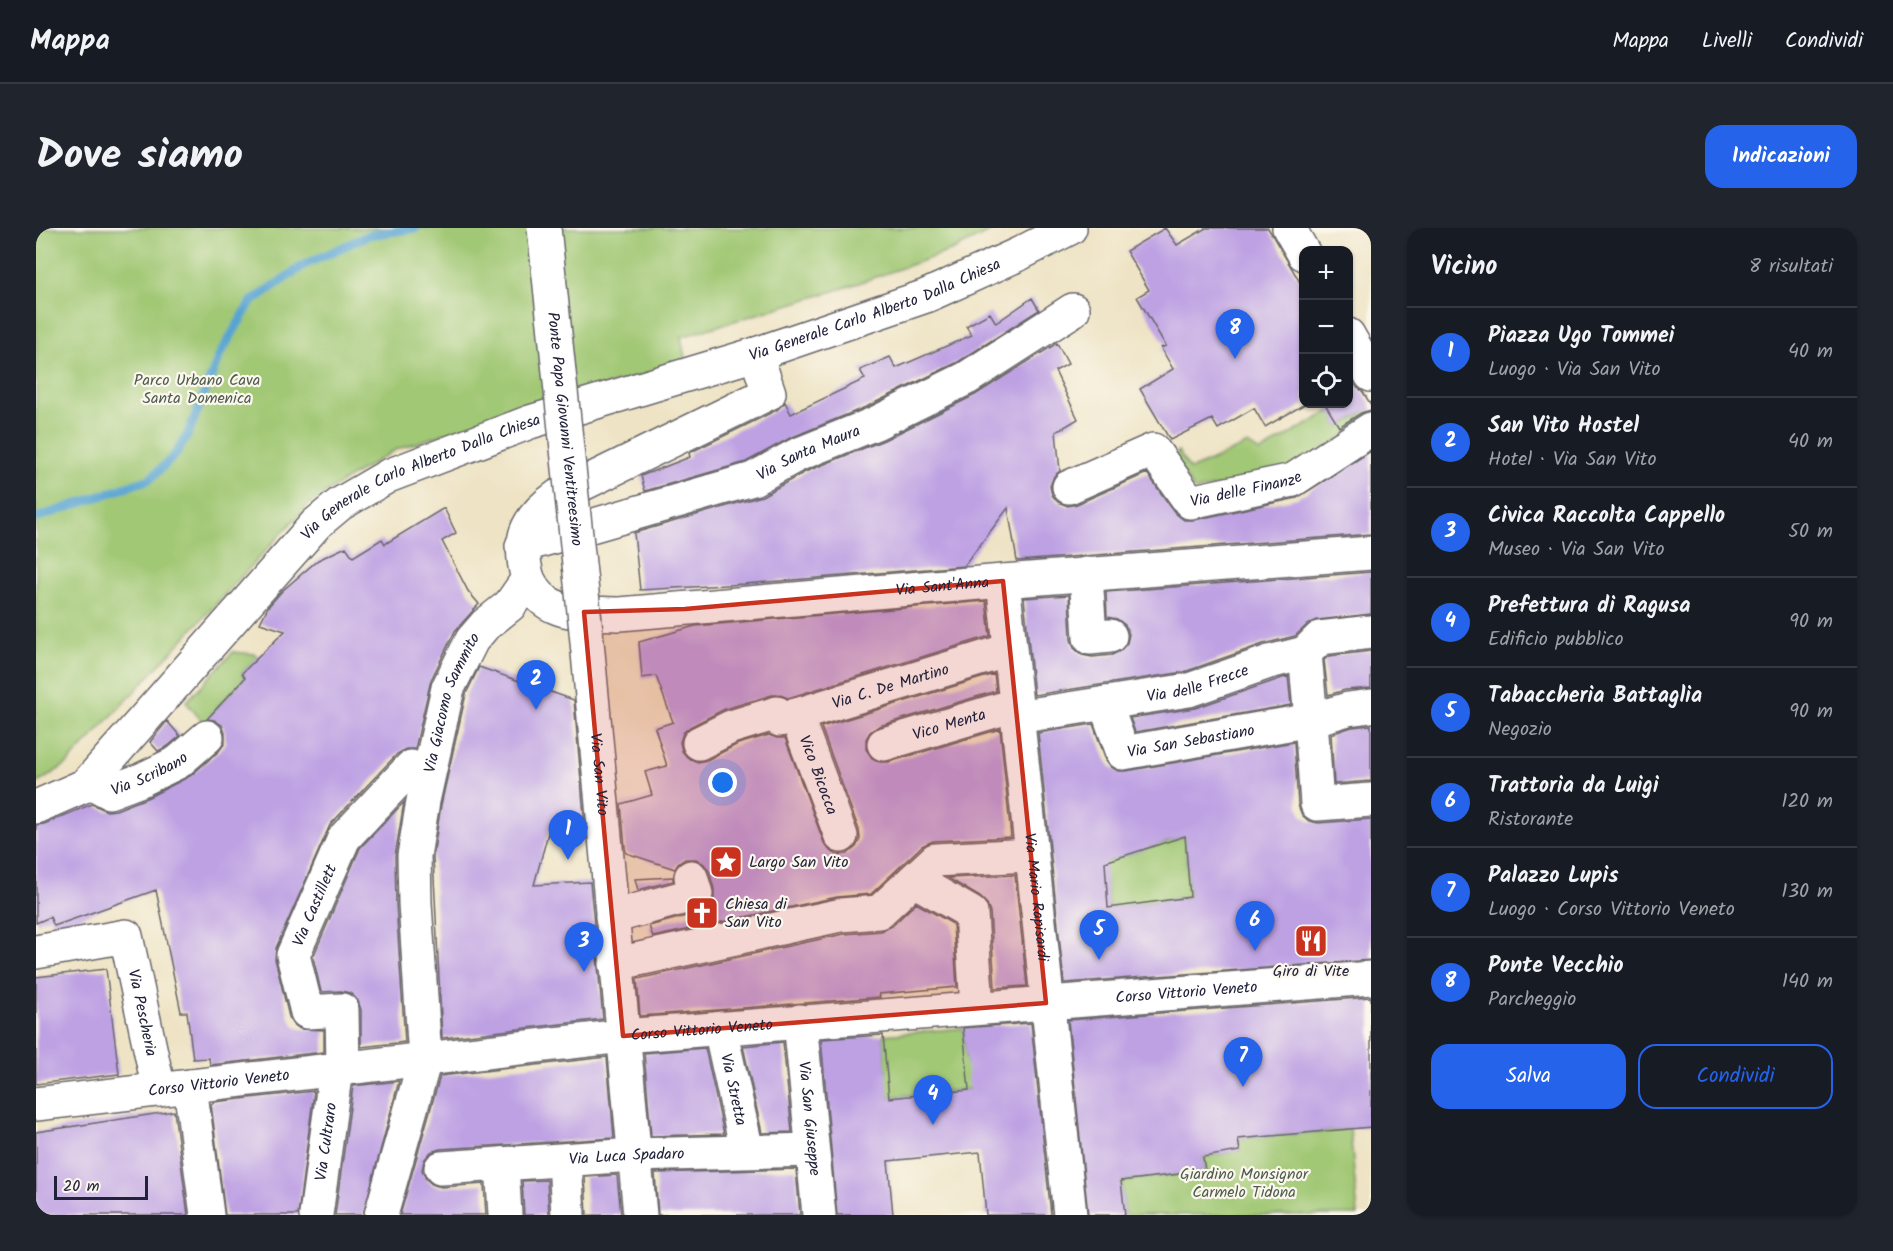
<!DOCTYPE html>
<html lang="it">
<head>
<meta charset="utf-8">
<style>
	body { margin:0; font-family:Kalam,sans-serif; background:#20242c; color:#f1f3f6 }
	.controls { position:absolute; right:18px; top:18px; display:grid; overflow:hidden; border-radius:12px; box-shadow:0 2px 4px #0004 }
	.controls button { width:54px; height:54px; display:grid; place-items:center; padding:0; border:0; border-bottom:2px solid #363941; background:#171b24; color:#f1f3f6; font:30px sans-serif }
	.scale { position:absolute; left:18px; bottom:15px; width:94px; box-sizing:border-box; padding-left:6px; border:3px solid #22223b; border-top:0; font-size:16px; line-height:21px; white-space:nowrap; color:#22223b; -webkit-text-stroke:4px #fbf7ec; paint-order:stroke }
	.you { position:absolute; left:687px; top:555px; width:21px; height:21px; margin:-15px; border:4px solid #fff; border-radius:50%; background:#1a73e8; box-shadow:0 0 0 9px #1a73e833 }
	.badge { display:grid; place-items:center; width:39px; height:39px; border-radius:50%; background:#2563eb; color:#fff; font-size:20px; font-weight:700 }
	.pin { position:absolute; translate:-50% -50px; filter:drop-shadow(0 2px 3px #0008) }
	.pin::after { content:''; position:absolute; top:32px; width:21px; height:18px; background:inherit; clip-path:polygon(0 0,100% 0,50% 100%) }
	.list { margin:0; padding:0; list-style:none }
	h2 { display:flex; justify-content:space-between; align-items:center; height:78px; margin:0; padding:0 24px; font-size:26px }
	h2 small { font-size:20px; font-weight:400; color:#9ea1a6 }
	.list li { display:grid; grid-template-columns:39px 1fr auto; gap:18px; align-items:center; box-sizing:border-box; height:90px; padding:0 24px; border-top:2px solid #363941 }
	.list b { display:block; font-size:22px; white-space:nowrap }
	.list p { margin:0; font-size:20px; white-space:nowrap; color:#9ea1a6 }
	.list em { font-size:20px; font-style:normal; color:#9ea1a6 }
	.actions { display:flex; gap:12px; padding:18px 24px }
	.actions a { flex:1; padding:14px 0; border:2px solid #2563eb; border-radius:18px; text-align:center; font-size:21px; color:#2563eb }
	.actions .main { background:#2563eb; color:#fff }
	.icon { flex:none; width:33px; height:33px; fill:none; stroke:currentColor; stroke-width:2; stroke-linecap:round; stroke-linejoin:round }
	.map { position:relative; flex:none; width:1335px; height:987px; overflow:hidden; border-radius:18px }
	header { display:flex; align-items:center; gap:36px; box-sizing:border-box; height:84px; padding:0 30px; background:#171b24; border-bottom:2px solid #363941 }
	header strong { font-size:28px }
	nav { display:flex; gap:33px; margin-inline-start:auto; font-size:21px }
	.intro { display:flex; align-items:center; justify-content:space-between; box-sizing:border-box; height:144px; padding:0 36px }
	h1 { margin:0; font-size:42px }
	.button { padding:15px 27px; border-radius:18px; background:#2563eb; color:#fff; font-size:21px; font-weight:700 }
	main { display:flex; gap:36px; padding:0 36px }
	aside { flex:1; background:#171b24; border-radius:18px; box-shadow:0 2px 4px #0004 }
	.map>svg:first-child { display:block }
	.green { fill:#a1c874; stroke:#627558; stroke-width:1.5 }
	.lines { fill:none; stroke-linecap:round; stroke-linejoin:round }
	.stream { stroke:#58a4d1; stroke-width:9 }
	.building { fill:#bea1e3; fill-rule:evenodd }
	.minor-casing { stroke:#69666b; stroke-width:36 }
	.minor { stroke:#fff; stroke-width:33 }
	.minor-bridge-casing { stroke:#69666b; stroke-width:36; stroke-linecap:butt }
	.minor-bridge { stroke:#fff; stroke-width:33 }
	.marked { fill:#c8321e; fill-opacity:0.2; stroke:#c8321e; stroke-width:4.5; stroke-linejoin:round }
	.labels { text-anchor:middle; dominant-baseline:central; stroke-width:4.5; stroke-linejoin:round; paint-order:stroke }
	.street-label { font-size:16px; fill:#22223b; stroke:#fbf7ec }
	.park-label { font-size:16px; fill:#4e5c4f; stroke:#fbf7ec }
	.poi-label { font-size:16px; fill:#22223b; stroke:#fbf7ec; text-anchor:start }
</style>
</head>
<body>
<header>
<strong>Mappa</strong>
<nav><a>Mappa</a><a>Livelli</a><a>Condividi</a></nav>
</header>
<div class="intro"><h1>Dove siamo</h1><a class="button">Indicazioni</a></div>
<main>
<div class="map">
<svg width="1335" height="987" viewBox="0 0 1335 987">
	<rect width="100%" height="100%" fill="#fbf7ec"/>
	<filter id="ink" filterUnits="userSpaceOnUse"><feTurbulence type="fractalNoise" baseFrequency=".0167" numOctaves="2"/><feDisplacementMap in="SourceGraphic" scale="12" xChannelSelector="R" yChannelSelector="G"/><feConvolveMatrix kernelMatrix="1 2 1 2 8 2 1 2 1" color-interpolation-filters="sRGB"/></filter>
	<filter id="wash" filterUnits="userSpaceOnUse"><feTurbulence type="fractalNoise" baseFrequency=".008" numOctaves="4" result="noise"/><feDisplacementMap in="SourceGraphic" scale="24" xChannelSelector="R" yChannelSelector="G"/><feGaussianBlur stdDeviation="1.35" result="paint"/><feColorMatrix in="noise" values="0 0 0 0 0 0 0 0 0 0 0 0 0 0 0 0 0 1.4 0 .05"/><feComposite in="paint" operator="in"/></filter>
	<g filter="url(#wash)">
		<rect width="100%" height="100%" fill="#eee3c4"/>
		<path class="green" d="M0 0H961L917 22 811 59 645 109 650 135 450 192 359 222 311 251 272 277 31 536 0 556Z
			M1335 180V190L1251 245 1159 263 1137 231 1142 223 1154 242 1212 216 1224 224 1294 183 1303 199Z
			M197 424 218 426 223 429 206 445 209 450 176 485 180 489 171 499 150 474Z
			M1149 608 1154 669 1072 680 1068 634Z
			M927 800 931 837 945 860 843 870 850 844 847 807Z
			M1314 901 1322 987H1089L1085 953 1169 943 1167 929 1204 923 1202 911Z"/>
		<g class="lines">
			<path class="stream" d="M0 290 114 251 138 228 152 206 184 126 215 74 268 37 333 7 380 0"/>
		</g>
		<g id="blocks">
			<path class="building" d="M1129 0 1141 17 1170 0H1232L1268 61V176H1269L1229 199 1218 180 1182 201 1176 191 1134 212 1104 161 1137 141 1125 120 1130 118 1101 69 1113 62 1090 23Z
				M996 70 1003 82 922 134 832 178 754 210 710 234 609 263 605 248 654 229 653 225 741 182 749 174 755 186 829 151 824 142 854 129 860 140 936 107 930 98 954 85 960 95Z
				M1021 115 1032 136 1019 143 1042 191 1020 204 1024 243 1018 248 1014 258 1016 267 1022 274 1032 278 1041 276 1111 245 1139 285 1148 292H1158L1261 270 1335 223V306L981 333 972 280 928 338 708 356 604 362 598 305 726 268 769 244 848 212 939 167Z
				M1312 145 1319 157 1327 164 1335 177V182L1325 185 1303 199 1289 176H1312Z
				M408 280 420 305 406 313 432 363 443 376 419 403 395 452 379 521H370L361 526 294 597 240 720 239 731 253 789 257 796 264 801 288 802V824L174 837 173 830 157 831 151 784H145L120 662 18 698 14 689 0 695V597L8 596 56 576 71 583 80 582 113 569 154 548 183 523 189 515V505L186 497 178 492 171 491 209 450 206 445 249 403 224 395 232 379 246 363 282 332 310 319 317 329 346 311 349 316Z
				M1335 344V386L1281 392 1271 397 1259 408 1227 416 1148 444 998 467 988 370 1033 367 1035 411 1038 420 1046 427 1056 429 1076 427 1084 423 1091 415 1093 406 1089 397 1081 391 1071 389 1070 364Z
				M950 373 954 408 752 470 744 467H736L689 481 654 499 647 505 644 514 646 523 652 530 662 534 671 532 702 516 733 507 741 510H749L788 615 794 623 802 627 811 626 820 619 824 611 823 602 785 499 958 446 960 463 843 498 834 504 830 511V521L836 530 844 534H853L964 501 975 609 897 613 886 618 835 666 801 669 617 709 613 698 665 684 673 679 678 671V661L673 643 668 636 660 631H649L642 636 639 641 590 625 589 619 585 576 616 567 609 544 631 538 619 500 637 494 620 448 606 450 603 414 659 398Z
				M1335 423V460L1309 462 1292 467 1288 432 1293 428Z
				M443 439 538 472 550 611 514 598 498 657 554 654 567 791 406 810 397 629 405 577 430 466Z
				M1252 448 1255 477 1099 504 1094 490 1159 480Z
				M131 493 144 508 132 518 122 523 114 514Z
				M1057 496 1070 532 1075 539 1082 543H1090L1258 514 1262 577 1266 587 1273 593 1282 595 1335 591V732L1028 755 1002 505ZM1149 608 1154 669 1072 680 1069 634Z
				M1335 497V553L1298 556 1295 506 1316 499Z
				M368 574 359 628 360 676 369 814 325 819V782L322 773 314 765 305 763 285 764 277 729 324 620Z
				M979 647 991 758 959 760 954 684 951 676 944 669 912 650Z
				M637 649V653L602 662 599 651Z
				M880 675 917 696 921 759 843 766 844 769 604 788 601 751 808 706 845 703 856 698Z
				M70 741 83 846 0 856V749Z
				M1335 769V899L1202 911 1204 923 1167 929 1169 943 1085 953 1089 987H1052L1032 792Z
				M995 795 1015 987H950L944 924 852 933 857 987H801L785 811 847 807 853 870 933 862 927 800Z
				M747 814 756 904 726 905 707 818Z
				M669 820 688 906 615 908 608 825Z
				M571 829 578 910 404 921 395 924 388 932 386 942 390 951 397 957 406 959 448 956 450 987H364L404 848Z
				M363 853 327 987H299L317 858Z
				M278 863 262 987H189L175 876 178 874Z
				M138 883 152 987H0V904Z
				M760 941 764 987H622L619 945Z
				M581 947 585 987H551L549 949Z
				M511 952 513 987H488L486 953Z"/>
		</g>
	</g>
	<g filter="url(#ink)">
		<use href="#blocks" fill-opacity="0" stroke="#69666b" stroke-width="1.5"/>
		<g class="lines">
			<g class="minor-casing">
				<g id="minor">
					<path d="M1253 0 1268 26"/>
					<path d="M1312 107 1335 147"/>
					<path id="s1" d="M1033 259 1117 222 1154 274 1257 252 1335 201"/>
					<path id="s2" d="M486 318 717 251 761 227 840 195 931 150 1037 82"/>
					<path d="M1050 346 1054 410 1074 408"/>
					<path id="s3" d="M492 351C510 390 546 384 584 386L967 353 1335 325"/>
					<path id="s4" d="M967 353 1034 987"/>
					<path id="s5" d="M550 403 604 987"/>
					<path d="M1269 425 1275 492 1312 481 1335 478"/>
					<path id="s6" d="M1069 475 1087 525 1275 492 1281 576 1335 572"/>
					<path id="s7" d="M760 487 805 608"/>
					<path id="s8" d="M981 489 1153 462 1233 434 1269 425 1284 410 1335 404"/>
					<path id="s9" d="M663 515 695 499 741 485 744 492 973 422"/>
					<path id="s10" d="M848 516 979 477"/>
					<path id="s11" d="M50 557H60L73 564 105 552 142 534 171 509"/>
					<path id="s12" d="M0 579 50 557 280 296 304 276 352 248 494 194 720 126 890 68 983 26 1034 0"/>
					<path d="M878 652 935 685 941 780"/>
					<path d="M576 689 660 666 655 649"/>
					<path id="s13" d="M0 724 90 708 123 862"/>
					<path d="M580 736 805 687 843 684 899 632 995 627"/>
					<path id="s14" d="M764 793 783 987"/>
					<path id="s15" d="M684 800 711 923"/>
					<path id="s16" d="M307 841 306 782 271 784 257 727 308 610 375 539"/>
					<path d="M154 858 171 987"/>
					<path id="s17" d="M0 876 587 808 1335 750"/>
					<path d="M529 932 532 987"/>
					<path d="M466 936 469 987"/>
					<path id="s18" d="M405 940 598 927 776 922"/>
					<path id="s19" d="M280 987 300 841"/>
					<path id="s20" d="M345 987 389 831 379 675 378 628 387 573 412 460 436 412 449 397 474 377 492 351C481 312 489 291 522 268L733 165 720 126"/>
				</g>
			</g>
			<use href="#minor" class="minor"/>
			<g class="minor-bridge-casing">
				<g id="minor-bridge">
					<path id="s21" d="M508 0 550 403"/>
				</g>
			</g>
			<use href="#minor-bridge" class="minor-bridge"/>
		</g>
	</g>
	<path class="marked" d="M967 353 1010 775 587 808 548 384 649 381Z"/>
	<defs>
		<g id="sight-square" transform="scale(1.725)"><rect x="-9" y="-9" width="18" height="18" rx="4" fill="#c8321e" stroke="#fbf7ec"/><path d="M0-6L1.8-2.2L6-1.7L2.9 1.2L3.7 5.4L0 3.3L-3.7 5.4L-2.9 1.2L-6-1.7L-1.8-2.2Z" fill="#fff"/></g>
		<g id="church-square" transform="scale(1.725)"><rect x="-9" y="-9" width="18" height="18" rx="4" fill="#c8321e" stroke="#fbf7ec"/><path d="M-1.2-6h2.4v3.5h3.3v2.4h-3.3V6h-2.4V-.1h-3.3v-2.4h3.3Z" fill="#fff"/></g>
		<g id="restaurant-square" transform="scale(1.725)"><rect x="-9" y="-9" width="18" height="18" rx="4" fill="#c8321e" stroke="#fbf7ec"/><path d="M-5-6h1v4h1v-4h1v4h1v-4h1v5L-1.5 .5V6h-2V.5L-5-1ZM5-6V6H3V1.5H1.5Q1.5-4 5-6Z" fill="#fff"/></g>
	</defs>
	<g fill-rule="evenodd">
		<use href="#sight-square" x="690" y="634"/>
		<use href="#church-square" x="666" y="685"/>
		<use href="#restaurant-square" x="1275" y="713"/>
	</g>
	<g class="labels">
		<g class="street-label">
			<text stroke="none"><textPath href="#s12" startOffset="1004">Via Generale Carlo Alberto Dalla Chiesa</textPath></text>
			<text stroke="none"><textPath href="#s21" startOffset="202">Ponte Papa Giovanni Ventitreesimo</textPath></text>
			<text stroke="none"><textPath href="#s2" startOffset="302">Via Santa Maura</textPath></text>
			<text stroke="none"><textPath href="#s12" startOffset="518">Via Generale Carlo Alberto Dalla Chiesa</textPath></text>
			<text stroke="none"><textPath href="#s1" startOffset="213">Via delle Finanze</textPath></text>
			<text stroke="none"><textPath href="#s3" startOffset="429">Via Sant'Anna</textPath></text>
			<text stroke="none"><textPath href="#s8" startOffset="184">Via delle Frecce</textPath></text>
			<text stroke="none"><textPath href="#s9" startOffset="207">Via C. De Martino</textPath></text>
			<text stroke="none"><textPath href="#s20" startOffset="524">Via Giacomo Sammito</textPath></text>
			<text stroke="none"><textPath href="#s10" startOffset="68">Vico Menta</textPath></text>
			<text stroke="none"><textPath href="#s6" startOffset="122">Via San Sebastiano</textPath></text>
			<text stroke="none"><textPath href="#s11" startOffset="69">Via Scribano</textPath></text>
			<text stroke="none"><textPath href="#s5" startOffset="144">Via San Vito</textPath></text>
			<text stroke="none"><textPath href="#s7" startOffset="64">Vico Bicocca</textPath></text>
			<text stroke="none"><textPath href="#s4" startOffset="318">Via Mario Rapisardi</textPath></text>
			<text stroke="none"><textPath href="#s16" startOffset="207">Via Castillett</textPath></text>
			<text stroke="none"><textPath href="#s17" startOffset="1156">Corso Vittorio Veneto</textPath></text>
			<text stroke="none"><textPath href="#s13" startOffset="170">Via Pescheria</textPath></text>
			<text stroke="none"><textPath href="#s17" startOffset="670">Corso Vittorio Veneto</textPath></text>
			<text stroke="none"><textPath href="#s17" startOffset="184">Corso Vittorio Veneto</textPath></text>
			<text stroke="none"><textPath href="#s15" startOffset="63">Via Stretta</textPath></text>
			<text stroke="none"><textPath href="#s14" startOffset="98">Via San Giuseppe</textPath></text>
			<text stroke="none"><textPath href="#s19" startOffset="74">Via Cultraro</textPath></text>
			<text stroke="none"><textPath href="#s18" startOffset="186">Via Luca Spadaro</textPath></text>
		</g>
		<g class="park-label">
			<text x="161" y="152">Parco Urbano Cava<tspan x="161" dy="18">Santa Domenica</tspan></text>
			<text x="1208" y="946">Giardino Monsignor<tspan x="1208" dy="18">Carmelo Tidona</tspan></text>
		</g>
		<g class="poi-label">
			<text x="713" y="634">Largo San Vito</text>
			<text x="689" y="676">Chiesa di<tspan x="689" dy="18">San Vito</tspan></text>
			<text x="1275" y="743" text-anchor="middle">Giro di Vite</text>
		</g>
	</g>
</svg>
<div class="controls">
<button>+</button>
<button>−</button>
<button><svg class="icon" aria-label="locate" viewBox="0 0 24 24"><circle cx="12" cy="12" r="6"/><path d="M12 2v4M12 18v4M2 12h4M18 12h4"/></svg></button>
</div>
<div class="scale">20 m</div>
<div class="you"></div>
<div class="pin badge" style="left:532px;top:632px">1</div>
<div class="pin badge" style="left:500px;top:482px">2</div>
<div class="pin badge" style="left:548px;top:744px">3</div>
<div class="pin badge" style="left:897px;top:897px">4</div>
<div class="pin badge" style="left:1063px;top:732px">5</div>
<div class="pin badge" style="left:1219px;top:723px">6</div>
<div class="pin badge" style="left:1207px;top:859px">7</div>
<div class="pin badge" style="left:1199px;top:131px">8</div>
</div>
<aside>
<h2>Vicino<small>8 risultati</small></h2>
<ul class="list">
<li><span class="badge">1</span><div><b>Piazza Ugo Tommei</b><p>Luogo · Via San Vito</p></div><em>40 m</em></li>
<li><span class="badge">2</span><div><b>San Vito Hostel</b><p>Hotel · Via San Vito</p></div><em>40 m</em></li>
<li><span class="badge">3</span><div><b>Civica Raccolta Cappello</b><p>Museo · Via San Vito</p></div><em>50 m</em></li>
<li><span class="badge">4</span><div><b>Prefettura di Ragusa</b><p>Edificio pubblico</p></div><em>90 m</em></li>
<li><span class="badge">5</span><div><b>Tabaccheria Battaglia</b><p>Negozio</p></div><em>90 m</em></li>
<li><span class="badge">6</span><div><b>Trattoria da Luigi</b><p>Ristorante</p></div><em>120 m</em></li>
<li><span class="badge">7</span><div><b>Palazzo Lupis</b><p>Luogo · Corso Vittorio Veneto</p></div><em>130 m</em></li>
<li><span class="badge">8</span><div><b>Ponte Vecchio</b><p>Parcheggio</p></div><em>140 m</em></li>
</ul>
<div class="actions"><a class="main">Salva</a><a>Condividi</a></div>
</aside>
</main>
</body>
</html>
